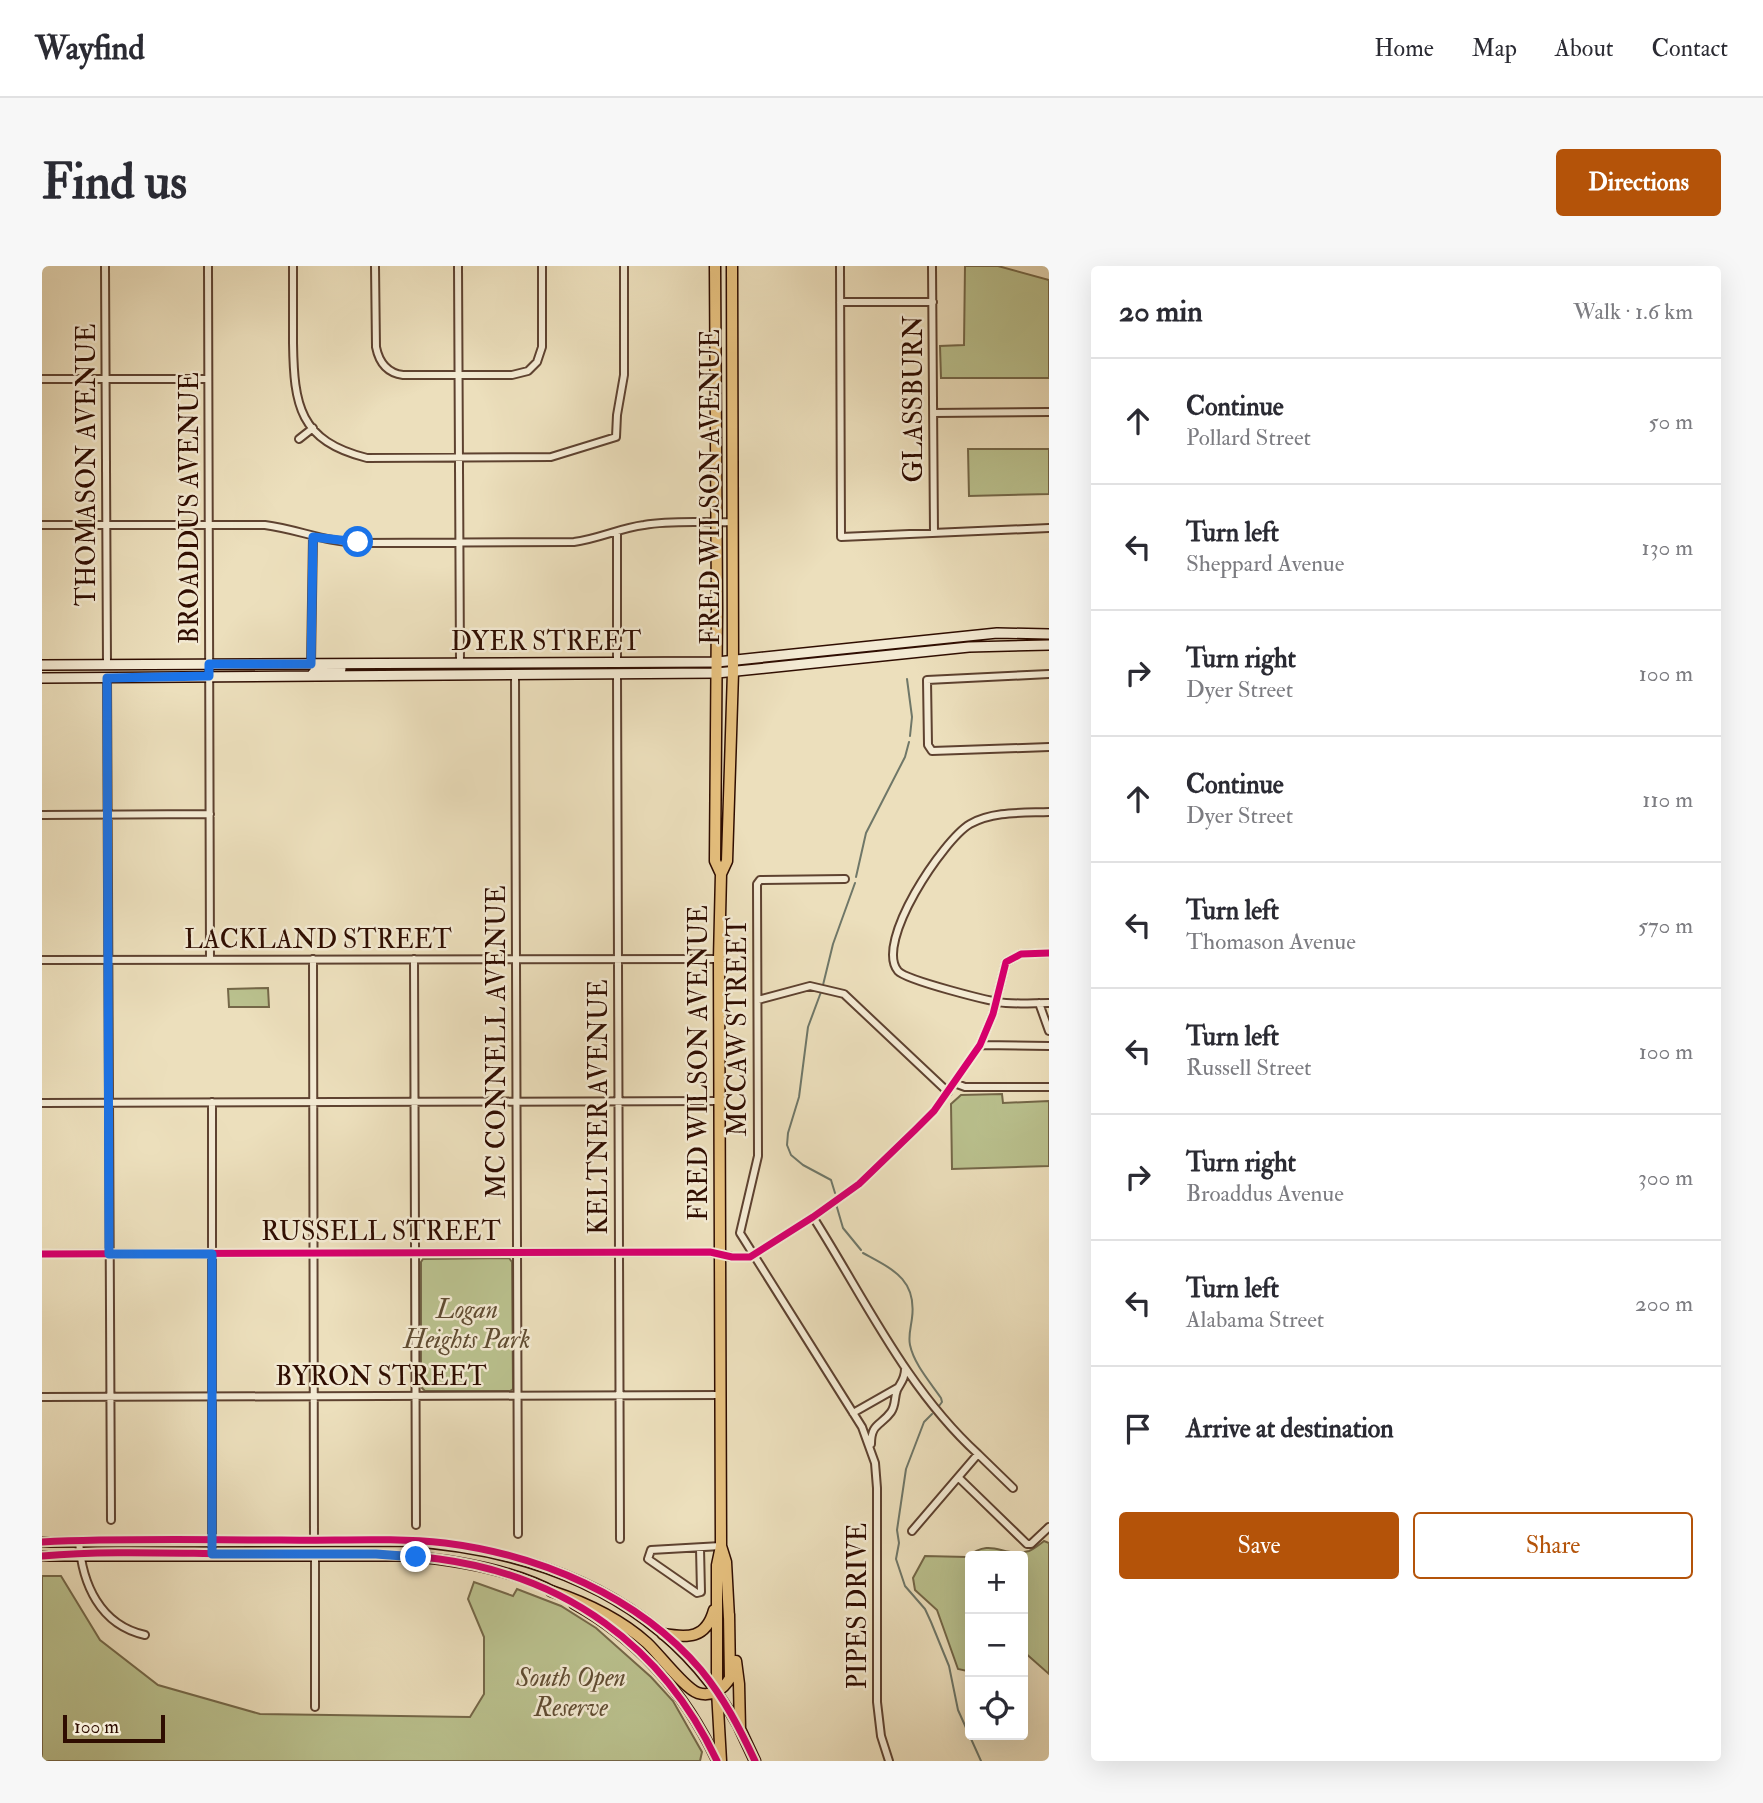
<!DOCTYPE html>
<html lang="en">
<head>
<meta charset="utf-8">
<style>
	body { margin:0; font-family:"IM FELL Double Pica",serif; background:#f7f7f7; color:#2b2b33 }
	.controls { position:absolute; right:21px; bottom:21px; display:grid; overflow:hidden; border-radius:7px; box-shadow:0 7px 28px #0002 }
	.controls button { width:63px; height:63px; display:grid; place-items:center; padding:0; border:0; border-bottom:2px solid #e1e1e2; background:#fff; color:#2b2b33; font:35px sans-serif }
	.scale { position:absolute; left:21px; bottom:18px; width:102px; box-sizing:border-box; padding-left:7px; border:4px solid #2f0d01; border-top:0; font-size:19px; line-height:24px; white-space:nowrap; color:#2f0d01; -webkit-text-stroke:5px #f3ead3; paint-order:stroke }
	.stop { position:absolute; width:21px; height:21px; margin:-16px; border:5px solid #1a73e8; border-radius:50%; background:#fff }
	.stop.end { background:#1a73e8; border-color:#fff; box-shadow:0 2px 7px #0008 }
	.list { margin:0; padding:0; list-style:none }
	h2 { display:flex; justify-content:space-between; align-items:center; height:91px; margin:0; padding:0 28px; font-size:30px }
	h2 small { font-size:23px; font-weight:400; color:#7c7c81 }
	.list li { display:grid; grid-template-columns:46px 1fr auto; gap:21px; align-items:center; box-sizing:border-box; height:126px; padding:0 28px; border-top:2px solid #e1e1e2 }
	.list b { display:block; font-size:26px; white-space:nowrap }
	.list p { margin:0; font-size:23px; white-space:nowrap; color:#7c7c81 }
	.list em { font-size:23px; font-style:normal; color:#7c7c81 }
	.actions { display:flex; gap:14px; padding:21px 28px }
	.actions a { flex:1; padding:16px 0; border:2px solid #b45309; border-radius:7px; text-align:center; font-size:24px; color:#b45309 }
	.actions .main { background:#b45309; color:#fff }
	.icon { flex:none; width:38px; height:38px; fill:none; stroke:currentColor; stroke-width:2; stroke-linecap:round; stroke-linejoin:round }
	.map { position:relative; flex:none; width:1007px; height:1495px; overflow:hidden; border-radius:7px }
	header { display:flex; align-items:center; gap:42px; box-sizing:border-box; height:98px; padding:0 35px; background:#fff; border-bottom:2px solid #e1e1e2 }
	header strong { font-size:33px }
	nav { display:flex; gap:38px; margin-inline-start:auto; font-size:24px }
	.intro { display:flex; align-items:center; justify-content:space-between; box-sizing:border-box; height:168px; padding:0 42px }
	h1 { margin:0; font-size:49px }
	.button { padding:18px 32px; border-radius:7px; background:#b45309; color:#fff; font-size:24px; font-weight:700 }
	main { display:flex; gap:42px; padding:0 42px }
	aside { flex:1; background:#fff; border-radius:7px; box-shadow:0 7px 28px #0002 }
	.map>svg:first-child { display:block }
	.green { fill:#bac18e; stroke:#746748; stroke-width:2 }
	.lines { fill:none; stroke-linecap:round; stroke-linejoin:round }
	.stream { stroke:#6f7768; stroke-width:2 }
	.minor-casing { stroke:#5e4230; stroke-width:10 }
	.secondary-casing { stroke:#2f0d01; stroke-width:12 }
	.primary-casing { stroke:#2f0d01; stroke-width:13 }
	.minor { stroke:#f3ead3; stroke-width:6 }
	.secondary { stroke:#f3ead3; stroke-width:9 }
	.primary { stroke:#e6c07e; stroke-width:10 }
	.cycleway-casing { stroke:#f3ead3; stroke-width:11 }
	.cycleway { stroke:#d6006c; stroke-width:7 }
	.route { stroke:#1a73e8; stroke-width:9 }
	.labels { text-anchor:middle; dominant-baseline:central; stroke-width:5; stroke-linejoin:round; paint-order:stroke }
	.street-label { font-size:26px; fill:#2f0d01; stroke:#f3ead3 }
	.park-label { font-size:26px; font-style:italic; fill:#604c32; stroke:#f3ead3 }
</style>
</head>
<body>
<header>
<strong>Wayfind</strong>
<nav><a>Home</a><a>Map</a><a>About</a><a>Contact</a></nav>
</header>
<div class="intro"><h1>Find us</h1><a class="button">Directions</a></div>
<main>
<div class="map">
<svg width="1007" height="1495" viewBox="0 0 1007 1495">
	<rect width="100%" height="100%" fill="#ecdfbc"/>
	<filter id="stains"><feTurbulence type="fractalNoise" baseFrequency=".00286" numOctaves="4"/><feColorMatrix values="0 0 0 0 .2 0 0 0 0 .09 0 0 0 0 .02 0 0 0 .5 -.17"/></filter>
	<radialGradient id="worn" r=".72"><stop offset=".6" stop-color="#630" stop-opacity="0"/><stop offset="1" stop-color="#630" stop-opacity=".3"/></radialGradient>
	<path class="green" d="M923 0H956L1007 14V112H899L898 80 922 79Z
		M926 183H1007V228L927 230Z
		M226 722 227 741H187L186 723Z
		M960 828 961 837 1007 835V900L910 903 909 838 919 829Z
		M467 992 470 996 471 1123 468 1125H383L379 1121V996L381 993Z
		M1002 1275 1007 1277V1408L981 1385V1290H928V1402L925 1405 916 1403 895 1344 873 1324 871 1312 883 1290 925 1291C951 1270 961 1293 987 1285 992 1283 998 1278 1002 1275Z
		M0 1310H19L58 1374 116 1419 218 1448 428 1451 442 1428V1371L426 1333 432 1316 471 1330 475 1323 519 1340 554 1362 609 1411 631 1435 660 1486 658 1495H0Z"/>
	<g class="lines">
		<path class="stream" d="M865 413 870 451 868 470
			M814 611 824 567 863 491 867 476
			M781 719 791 678 813 617
			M779 726 766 761 757 831 746 867 745 879 749 889 761 899 789 914 793 927
			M794 938 801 962 819 984
			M821 987C850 1003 875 1013 870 1052 869 1061 866 1070 868 1079 872 1098 888 1116 899 1132L900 1136 897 1140
			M890 1148 882 1156 864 1203 855 1264 857 1277 854 1293 863 1320 883 1343 889 1356 907 1400 916 1444 939 1495"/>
		<g class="minor-casing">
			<path id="minor" d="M63 0 65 399
				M166 0 168 694
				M251 0C251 26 251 51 251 77 252 139 257 175 325 192L509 191 574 171 575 149 582 109V0
				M333 0 334 81C337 96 345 107 361 109H470L486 105 495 96 500 81V0
				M416 0 418 397
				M798 0 799 271 1007 262
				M890 0 892 267
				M798 36H891
				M0 113H166
				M891 147 1007 146
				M257 173 271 162
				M0 259H223C255 263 283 276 316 277L532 276C556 273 578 262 602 259 631 254 661 257 691 256
				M575 266V397
				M269 398 271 271
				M1007 408 885 414 886 479 890 485 1007 481
				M575 409 578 1273
				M473 410 476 1268
				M65 412 69 1254
				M1007 546C981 547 951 545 928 558 901 574 832 677 856 705 864 714 949 736 964 737 978 738 993 737 1007 737
				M0 549 168 548
				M803 613 718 614 715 618 716 890 698 967 820 1161 833 1197 835 1222V1436L839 1470 847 1495
				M271 693 272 1274
				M372 693 374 1259
				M0 694 677 693
				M716 734 768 720 802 728 906 826
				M997 737 1007 765
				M938 779 1007 780
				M912 817 923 821H1007
				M170 836V1288
				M0 837 678 835
				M771 951C823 1033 864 1122 936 1188L870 1265
				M0 988 668 986 690 991H708L771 951 817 918 873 864 892 845 938 779 951 748 964 696 979 688 1007 687
				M0 1131 679 1129
				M811 1147 855 1122
				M829 1178C829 1157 839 1160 849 1146 854 1139 852 1132 855 1124 859 1116 863 1113 863 1103
				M936 1188 971 1222
				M917 1212 985 1278H989L1007 1261
				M37 1275C40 1318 58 1359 103 1369
				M658 1282 659 1326 655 1327 606 1293 609 1284 679 1280
				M273 1289V1441"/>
		</g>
		<g class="secondary-casing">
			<path id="secondary" d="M0 399 675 396 955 367 1007 368
				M269 410 274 404 299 403
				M0 412 675 407 927 381 1007 379
				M0 1276 362 1275C502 1284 627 1335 698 1463
				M0 1290H364C412 1294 472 1304 514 1327
				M532 1338C597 1374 644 1428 675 1495"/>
		</g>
		<g class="primary-casing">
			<path id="primary" d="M673 0 675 343 673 595 679 608
				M679 1280 684 1296 687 1352
				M509 1325C545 1337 577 1352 605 1377 617 1388 643 1423 656 1427 669 1431 681 1424 688 1412L687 1348
				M621 1368C646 1372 664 1373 672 1344
				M694 1395 697 1418 698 1463 713 1495
				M679 1495 675 1425V1299L679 1280 677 693 679 608 685 595 691 406 690 0"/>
		</g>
		<use href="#minor" class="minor"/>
		<use href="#secondary" class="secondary"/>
		<use href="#primary" class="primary"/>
		<g class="cycleway-casing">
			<path id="cycleway" d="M0 988 668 986 690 991H708L771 951 817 918 873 864 892 845 938 779 951 748 964 696 979 688 1007 687
				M0 1276C79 1272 159 1274 239 1274 293 1275 349 1271 403 1277 498 1289 596 1330 659 1404 682 1432 698 1463 713 1495
				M0 1290C70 1284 142 1288 212 1288 273 1288 336 1285 397 1293 523 1310 621 1380 675 1495"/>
		</g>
		<use href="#cycleway" class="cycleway"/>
	</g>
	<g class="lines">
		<path class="route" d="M316 276 271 271 269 398H167V410L65 412 67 988H170V1288H334L374 1291"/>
	</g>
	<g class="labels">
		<g class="street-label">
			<text transform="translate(872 133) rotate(-90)">GLASSBURN</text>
			<text transform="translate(45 199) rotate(-90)">THOMASON AVENUE</text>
			<text transform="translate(669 221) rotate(-90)">FRED WILSON AVENUE</text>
			<text transform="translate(148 242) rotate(-90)">BROADDUS AVENUE</text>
			<text x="504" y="376">DYER STREET</text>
			<text x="276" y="674">LACKLAND STREET</text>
			<text transform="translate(696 761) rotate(-90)">MCCAW STREET</text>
			<text transform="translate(455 776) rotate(-90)">MC CONNELL AVENUE</text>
			<text transform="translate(657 797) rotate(-90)">FRED WILSON AVENUE</text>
			<text transform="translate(557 841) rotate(-90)">KELTNER AVENUE</text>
			<text x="339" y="966">RUSSELL STREET</text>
			<text x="339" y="1111">BYRON STREET</text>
			<text transform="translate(816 1340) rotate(-90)">PIPES DRIVE</text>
		</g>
		<g class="park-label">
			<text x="425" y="1044">Logan<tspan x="425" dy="30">Heights Park</tspan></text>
			<text x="529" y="1412">South Open<tspan x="529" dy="30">Reserve</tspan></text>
		</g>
	</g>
	<rect width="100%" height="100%" filter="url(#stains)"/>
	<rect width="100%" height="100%" fill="url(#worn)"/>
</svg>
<div class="controls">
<button>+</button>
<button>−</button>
<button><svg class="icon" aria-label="locate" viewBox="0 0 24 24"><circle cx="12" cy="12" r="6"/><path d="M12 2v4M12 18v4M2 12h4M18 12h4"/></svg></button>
</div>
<div class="scale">100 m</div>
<div class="stop" style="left:316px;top:276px"></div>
<div class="stop end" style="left:374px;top:1291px"></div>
</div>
<aside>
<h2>20 min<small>Walk · 1.6 km</small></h2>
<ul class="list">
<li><svg class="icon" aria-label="ahead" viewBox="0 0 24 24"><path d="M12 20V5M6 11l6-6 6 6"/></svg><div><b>Continue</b><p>Pollard Street</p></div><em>50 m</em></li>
<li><svg class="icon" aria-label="left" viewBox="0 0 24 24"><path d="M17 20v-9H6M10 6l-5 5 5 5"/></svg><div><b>Turn left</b><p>Sheppard Avenue</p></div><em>130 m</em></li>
<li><svg class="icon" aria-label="right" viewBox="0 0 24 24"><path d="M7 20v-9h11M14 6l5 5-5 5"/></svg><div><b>Turn right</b><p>Dyer Street</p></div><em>100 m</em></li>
<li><svg class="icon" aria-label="ahead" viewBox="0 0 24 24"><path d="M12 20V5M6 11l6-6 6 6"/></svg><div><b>Continue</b><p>Dyer Street</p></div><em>110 m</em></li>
<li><svg class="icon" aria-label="left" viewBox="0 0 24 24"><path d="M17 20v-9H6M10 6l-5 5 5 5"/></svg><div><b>Turn left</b><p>Thomason Avenue</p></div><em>570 m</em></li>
<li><svg class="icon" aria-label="left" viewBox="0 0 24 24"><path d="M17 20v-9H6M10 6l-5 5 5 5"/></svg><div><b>Turn left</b><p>Russell Street</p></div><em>100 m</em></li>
<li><svg class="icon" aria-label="right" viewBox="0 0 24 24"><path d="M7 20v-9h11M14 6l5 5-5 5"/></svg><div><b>Turn right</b><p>Broaddus Avenue</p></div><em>300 m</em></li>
<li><svg class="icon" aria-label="left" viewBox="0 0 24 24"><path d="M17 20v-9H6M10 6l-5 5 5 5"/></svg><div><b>Turn left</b><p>Alabama Street</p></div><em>200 m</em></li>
<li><svg class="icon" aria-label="arrive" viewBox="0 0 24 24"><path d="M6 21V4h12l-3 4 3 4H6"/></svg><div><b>Arrive at destination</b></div></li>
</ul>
<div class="actions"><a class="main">Save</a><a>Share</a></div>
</aside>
</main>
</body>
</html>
